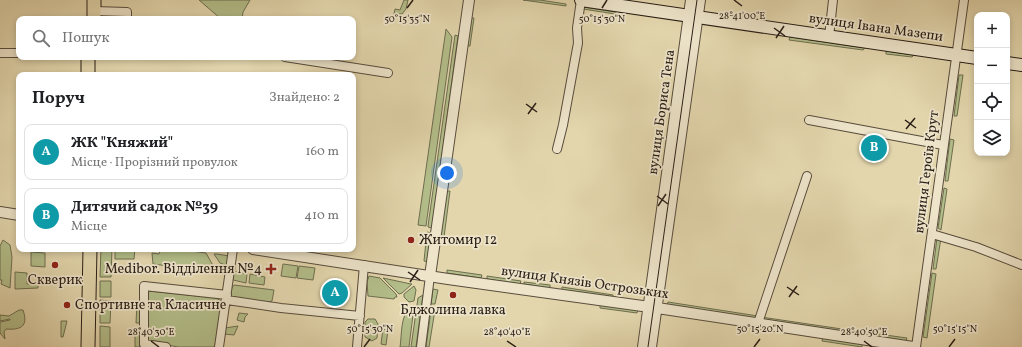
<!DOCTYPE html>
<html lang="uk">
<head>
<meta charset="utf-8">
<style>
	body { margin:0; font-family:Vollkorn,serif; background:#f2f2f2; color:#202124 }
	.controls { position:absolute; right:12px; top:12px; display:grid; overflow:hidden; border-radius:8px; box-shadow:0 2px 6px #0003 }
	.controls button { width:36px; height:36px; display:grid; place-items:center; padding:0; border:0; border-bottom:1px solid #e0e0e0; background:#fff; color:#202124; font:20px sans-serif }
	.you { position:absolute; left:447px; top:173px; width:14px; height:14px; margin:-10px; border:3px solid #fff; border-radius:50%; background:#1a73e8; box-shadow:0 0 0 6px #1a73e833 }
	.badge { display:grid; place-items:center; width:26px; height:26px; border-radius:50%; background:#8f2418; color:#fff; font-size:13px; font-weight:700 }
	.pin { position:absolute; translate:-50% -50%; border:2px solid #fff; box-shadow:0 1px 4px #0006 }
	.list { margin:0; padding:0; list-style:none }
	h2 { display:flex; justify-content:space-between; align-items:center; height:52px; margin:0; padding:0 16px; font-size:17px }
	h2 small { font-size:13px; font-weight:400; color:#757577 }
	.list li { display:grid; grid-template-columns:26px 1fr auto; gap:12px; align-items:center; box-sizing:border-box; height:56px; margin:0 8px 8px; padding:0 8px; border:1px solid #e0e0e0; border-radius:8px }
	.list b { display:block; font-size:15px; white-space:nowrap }
	.list p { margin:0; font-size:13px; white-space:nowrap; color:#757577 }
	.list em { font-size:13px; font-style:normal; color:#757577 }
	.icon { flex:none; width:22px; height:22px; fill:none; stroke:currentColor; stroke-width:2; stroke-linecap:round; stroke-linejoin:round }
	.map { position:relative; flex:none; width:1022px; height:347px; overflow:hidden }
	.search { position:absolute; background:#fff; box-shadow:0 2px 6px #0003; left:16px; top:16px; width:340px; height:44px; display:flex; align-items:center; gap:10px; box-sizing:border-box; padding:0 14px; border-radius:8px; color:#757577; font-size:15px }
	.panel { position:absolute; background:#fff; box-shadow:0 2px 6px #0003; left:16px; top:72px; width:340px; height:180px; border-radius:8px }
	.map>svg:first-child { display:block }
	.green { fill:#b3be8a; stroke:#6e6e50 }
	.lines { fill:none; stroke-linecap:round; stroke-linejoin:round }
	.minor-casing { stroke:#584c3c; stroke-width:10 }
	.tertiary-casing { stroke:#584c3c; stroke-width:12 }
	.secondary-casing { stroke:#291e16; stroke-width:14 }
	.primary-casing { stroke:#291e16; stroke-width:15 }
	.minor { stroke:#ede4ca; stroke-width:8 }
	.tertiary { stroke:#ede4ca; stroke-width:10 }
	.secondary { stroke:#ede4ca; stroke-width:12 }
	.primary { stroke:#e3d6ad; stroke-width:13 }
	.tram { stroke:#291e16; stroke-width:1 }
	.ticks { fill:none; stroke:#291e16; stroke-width:1.5 }
	.poi-dot { fill:#8f2418; stroke:#ede4ca; stroke-width:1.5 }
	.labels { text-anchor:middle; dominant-baseline:central; stroke-width:3.5; stroke-linejoin:round; paint-order:stroke }
	.street-label { font-size:14px; fill:#291e16; stroke:#ede4ca }
	.poi-label { font-size:14px; fill:#291e16; stroke:#ede4ca; text-anchor:start }
	.ticks-label { font-size:10px; text-anchor:middle; fill:#291e16; stroke:#ede4ca; stroke-width:3.5; stroke-linejoin:round; paint-order:stroke }
</style>
</head>
<body>
<div class="map">
<svg width="1022" height="347" viewBox="0 0 1022 347">
	<rect width="100%" height="100%" fill="#e3d6ad"/>
	<filter id="stains"><feTurbulence type="fractalNoise" baseFrequency=".005" numOctaves="4"/><feColorMatrix values="0 0 0 0 .2 0 0 0 0 .09 0 0 0 0 .02 0 0 0 .5 -.17"/></filter>
	<radialGradient id="worn" r=".72"><stop offset=".6" stop-color="#630" stop-opacity="0"/><stop offset="1" stop-color="#630" stop-opacity=".3"/></radialGradient>
	<path class="green" d="M199 0H250L243 12 242 19H221Z
		M404 0H408L406 9 402 14H394L395 9 400 10Z
		M523 0H540L566 4V6Z
		M584 7 616 12 615 14 583 9Z
		M470 18H474L470 46H467Z
		M446 29 452 37 426 226 418 225Z
		M455 35 458 36 432 228 428 227V226Z
		M790 37 865 48 863 50 789 40Z
		M886 51 914 55 912 57 886 54Z
		M959 75H963L957 116H954Z
		M950 139 954 140 948 181H945Z
		M944 188 947 189 941 230 938 228Z
		M446 191H450L444 237 440 236Z
		M427 232 431 233 428 262 424 261Z
		M937 238H941L936 269H933Z
		M3 240 10 245 12 257 10 288 1 284 2 280H0V246Z
		M101 249H112L111 277H100Z
		M115 249H135L134 259H115Z
		M161 249H177L206 253 215 269V272L153 264 152 253 159 254Z
		M31 252 45 253V267L31 266Z
		M214 254H217L229 256 228 266 220 263Z
		M283 264 298 266 296 278 281 276Z
		M299 266 315 268 313 280 297 278Z
		M447 270 482 275 481 278 447 273Z
		M234 271 247 274 246 283 233 280Z
		M15 272 27 273V284H38V288L15 289Z
		M932 273 936 274 927 338 923 337Z
		M250 274 265 277 264 285 249 283Z
		M369 276 380 278 396 294 397 297H395L394 299 368 296 367 282Z
		M487 276 521 281 520 284 487 279Z
		M383 278 411 284H412L402 293 399 294Z
		M100 281H111V297H100Z
		M524 282 550 285V288L524 284Z
		M234 285 274 290 272 301 266 303 233 300C231 295 230 289 234 285Z
		M414 286 416 290 414 301 409 302 404 297V294Z
		M562 287 613 295V297L562 290Z
		M433 289 438 290 435 304H431Z
		M149 291 216 298 221 301 223 307 217 347H178L152 342 147 339V292Z
		M423 295 416 347H411L418 298Z
		M100 300 111 301 110 323H100Z
		M668 302 758 316 757 319 667 305Z
		M137 303H141L140 323H136Z
		M600 305 638 310 637 313 600 308Z
		M411 307H414L409 347H400C402 335 400 315 411 307Z
		M19 310H23C29 327 20 330 6 329L4 332 5 339 0 333V322L10 320V319L0 321V315L9 316Z
		M431 310H435L429 347H426Z
		M239 313 248 314 245 317 244 322 237 320Z
		M761 317 862 332V335L761 319Z
		M368 319H375L378 324 377 338 372 341 365 337V322Z
		M61 321H67L63 337H61Z
		M100 326 110 327V347H100Z
		M238 326 234 335 224 334 225 328Z
		M135 329H140V347H135Z
		M383 329 388 330 386 345 381 344Z
		M878 334 907 338 906 341 877 337Z
		M823 337 862 344V347L822 341Z"/>
	<g class="lines">
		<g class="minor-casing">
			<path id="minor" d="M94 11 127 12V19
				M829 37 833 0
				M0 53H19
				M285 57 388 73
				M809 120 943 145
				M557 149 563 125 578 43 577 28 581 0
				M932 234 976 247 1022 265
				M227 300 281 308 360 316
				M758 323 807 176
				M166 347 144 344V286L227 295
				M219 347 233 249
				M357 347 364 265
				M421 347 430 276
				M916 347 964 0"/>
		</g>
		<g class="tertiary-casing">
			<path id="tertiary" d="M0 212 19 215
				M253 249 448 279 664 309 913 347
				M430 276 469 0
				M643 347 691 0
				M651 347 700 0"/>
		</g>
		<g class="secondary-casing">
			<path id="secondary" d="M581 0 977 58
				M1007 63 1022 65"/>
		</g>
		<g class="primary-casing">
			<path id="primary" d="M94 19V0
				M88 75V57
				M88 347 90 249"/>
		</g>
		<use href="#minor" class="minor"/>
		<use href="#tertiary" class="tertiary"/>
		<use href="#secondary" class="secondary"/>
		<use href="#primary" class="primary"/>
		<path class="tram" d="M648 347 697 0"/>
	</g>
	<path class="ticks" d="M734 0 742 6M407 8 413 0M602 8 607 0M774 28 785 36M776 38 784 26M526 104 537 112M528 114 536 103M905 120 916 128M906 129 915 118M657 196 668 204M658 206 666 194M408 272 420 280M410 282 418 270M787 287 799 295M789 297 797 286M151 341 159 347M507 341 516 347M864 341 872 347M364 347 370 339M754 347 760 339M949 347 955 339"/>
	<g class="poi-dot">
		<circle cx="411" cy="240" r="4"/>
		<circle cx="55" cy="265" r="4"/>
		<path d="M269 263h4v4h4v4h-4v4h-4v-4h-4v-4h4z"/>
		<circle cx="453" cy="295" r="4"/>
		<circle cx="67" cy="305" r="4"/>
	</g>
	<g class="labels">
		<g class="street-label">
			<text transform="translate(876 28) rotate(8)">вулиця Івана Мазепи</text>
			<text transform="translate(662 112) rotate(-82)">вулиця Бориса Тена</text>
			<text transform="translate(927 172) rotate(-83)">вулиця Героїв Крут</text>
			<text transform="translate(585 283) rotate(8)">вулиця Князів Острозьких</text>
		</g>
		<g class="poi-label">
			<text x="419" y="240">Житомир 12</text>
			<text x="262" y="269" text-anchor="end">Medibor. Відділення №4</text>
			<text x="55" y="280" text-anchor="middle">Скверик</text>
			<text x="75" y="305">Спортивне та Класичне</text>
			<text x="453" y="310" text-anchor="middle">Бджолина лавка</text>
		</g>
	</g>
	<g class="ticks-label">
		<text x="742" y="19">28°41'00"E</text>
		<text x="407" y="22">50°15'35"N</text>
		<text x="602" y="22">50°15'30"N</text>
		<text x="370" y="332">50°15'30"N</text>
		<text x="760" y="332">50°15'20"N</text>
		<text x="955" y="332">50°15'15"N</text>
		<text x="151" y="335">28°40'30"E</text>
		<text x="507" y="335">28°40'40"E</text>
		<text x="864" y="335">28°40'50"E</text>
	</g>
	<rect width="100%" height="100%" filter="url(#stains)"/>
	<rect width="100%" height="100%" fill="url(#worn)"/>
</svg>
<div class="controls">
<button>+</button>
<button>−</button>
<button><svg class="icon" aria-label="locate" viewBox="0 0 24 24"><circle cx="12" cy="12" r="6"/><path d="M12 2v4M12 18v4M2 12h4M18 12h4"/></svg></button>
<button><svg class="icon" aria-label="layers" viewBox="0 0 24 24"><path d="M12 4l9 5-9 5-9-5zM3 14l9 5 9-5"/></svg></button>
</div>
<div class="you"></div>
<div class="pin badge" style="left:335px;top:293px;background:#0f9aa8">A</div>
<div class="pin badge" style="left:874px;top:148px;background:#0f9aa8">B</div>
<div class="search"><svg class="icon" aria-label="search" viewBox="0 0 24 24"><circle cx="10" cy="10" r="6"/><path d="M15 15l6 6"/></svg>Пошук</div>
<section class="panel">
<h2>Поруч<small>Знайдено: 2</small></h2>
<ul class="list">
<li><span class="badge" style="background:#0f9aa8">A</span><div><b>ЖК &quot;Княжий&quot;</b><p>Місце · Прорізний провулок</p></div><em>160 m</em></li>
<li><span class="badge" style="background:#0f9aa8">B</span><div><b>Дитячий садок №39</b><p>Місце</p></div><em>410 m</em></li>
</ul>
</section>
</div>
</body>
</html>
